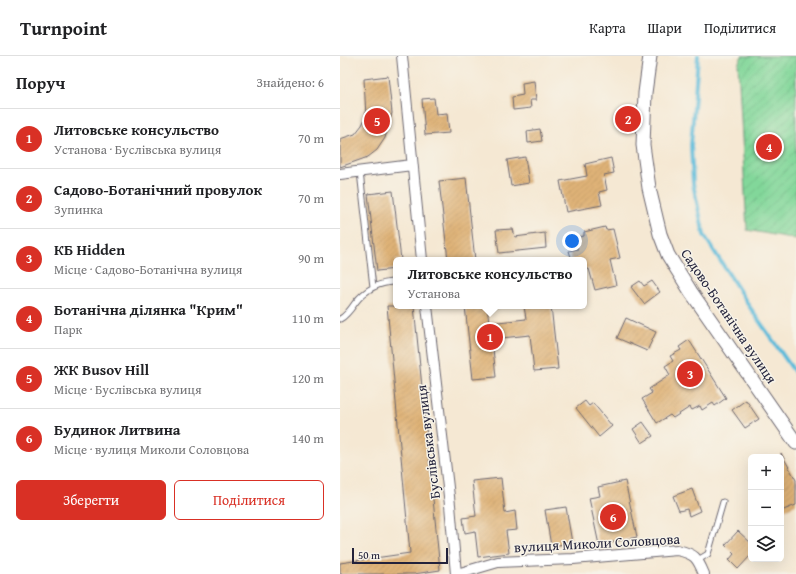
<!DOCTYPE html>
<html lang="uk">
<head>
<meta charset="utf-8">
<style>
	body { margin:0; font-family:"Gentium Book Plus",serif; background:#f6f6f6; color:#202124 }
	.controls { position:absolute; right:12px; bottom:12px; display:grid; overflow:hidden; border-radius:6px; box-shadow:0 4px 16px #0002 }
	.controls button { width:36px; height:36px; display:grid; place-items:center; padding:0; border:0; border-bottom:1px solid #e0e0e0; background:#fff; color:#202124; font:20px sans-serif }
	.scale { position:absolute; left:12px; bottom:10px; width:96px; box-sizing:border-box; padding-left:4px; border:2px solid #22223b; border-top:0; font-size:11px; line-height:14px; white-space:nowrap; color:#22223b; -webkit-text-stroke:3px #f7f3e8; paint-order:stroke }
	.you { position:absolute; left:232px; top:185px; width:14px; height:14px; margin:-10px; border:3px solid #fff; border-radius:50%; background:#1a73e8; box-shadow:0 0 0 6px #1a73e833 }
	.badge { display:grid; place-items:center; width:26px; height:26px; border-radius:50%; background:#d93025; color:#fff; font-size:13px; font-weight:700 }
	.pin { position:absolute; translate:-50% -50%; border:2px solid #fff; box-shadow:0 1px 4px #0006 }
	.popup { position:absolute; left:53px; top:201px; width:194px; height:52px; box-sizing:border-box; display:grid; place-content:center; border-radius:6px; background:#fff; filter:drop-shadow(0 1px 3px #0005); font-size:13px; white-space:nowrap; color:#757577 }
	.popup b { font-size:15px; color:#202124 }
	.popup::after { content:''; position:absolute; left:50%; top:100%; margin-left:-8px; border:8px solid transparent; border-top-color:#fff }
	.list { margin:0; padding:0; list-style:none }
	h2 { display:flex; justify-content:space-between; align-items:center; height:52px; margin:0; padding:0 16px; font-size:17px }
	h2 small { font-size:13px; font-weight:400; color:#757577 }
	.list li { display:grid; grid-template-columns:26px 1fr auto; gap:12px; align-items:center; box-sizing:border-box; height:60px; padding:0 16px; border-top:1px solid #e0e0e0 }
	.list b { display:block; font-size:15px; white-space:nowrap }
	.list p { margin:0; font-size:13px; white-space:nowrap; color:#757577 }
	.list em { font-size:13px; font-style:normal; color:#757577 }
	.actions { display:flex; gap:8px; padding:12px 16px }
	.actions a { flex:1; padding:9px 0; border:1px solid #d93025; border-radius:6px; text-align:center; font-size:14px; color:#d93025 }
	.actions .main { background:#d93025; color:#fff }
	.icon { flex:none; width:22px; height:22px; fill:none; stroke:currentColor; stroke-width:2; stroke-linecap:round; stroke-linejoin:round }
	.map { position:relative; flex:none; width:456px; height:518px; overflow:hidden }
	header { display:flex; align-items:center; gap:24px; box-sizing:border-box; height:56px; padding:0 20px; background:#fff; border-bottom:1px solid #e0e0e0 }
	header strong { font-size:19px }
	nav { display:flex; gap:22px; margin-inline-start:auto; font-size:14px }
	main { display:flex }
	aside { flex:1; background:#fff }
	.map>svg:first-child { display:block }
	.garden { fill:url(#garden-furrows); stroke:#527c6a }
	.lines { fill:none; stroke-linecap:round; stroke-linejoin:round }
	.stream { stroke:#5cbbda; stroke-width:4 }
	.building { fill:url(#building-hatch) }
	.service-casing { stroke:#6c6770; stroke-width:7 }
	.minor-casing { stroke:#6c6770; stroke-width:12 }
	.tertiary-casing { stroke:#6c6770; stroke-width:15 }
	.service { stroke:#fff; stroke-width:5 }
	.minor { stroke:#fff; stroke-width:10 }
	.tertiary { stroke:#fff; stroke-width:13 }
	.labels { text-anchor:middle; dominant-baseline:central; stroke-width:3; stroke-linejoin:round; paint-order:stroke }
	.street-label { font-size:14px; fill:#22223b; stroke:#f7f3e8 }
</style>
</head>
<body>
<header>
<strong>Turnpoint</strong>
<nav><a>Карта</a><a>Шари</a><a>Поділитися</a></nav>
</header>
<main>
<aside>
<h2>Поруч<small>Знайдено: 6</small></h2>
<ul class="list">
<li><span class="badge">1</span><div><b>Литовське консульство</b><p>Установа · Буслівська вулиця</p></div><em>70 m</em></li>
<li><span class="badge">2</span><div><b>Садово-Ботанічний провулок</b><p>Зупинка</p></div><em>70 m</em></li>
<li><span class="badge">3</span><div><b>КБ Hidden</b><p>Місце · Садово-Ботанічна вулиця</p></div><em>90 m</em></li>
<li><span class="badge">4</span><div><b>Ботанічна ділянка &quot;Крим&quot;</b><p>Парк</p></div><em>110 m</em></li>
<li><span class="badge">5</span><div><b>ЖК Busov Hill</b><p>Місце · Буслівська вулиця</p></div><em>120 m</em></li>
<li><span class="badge">6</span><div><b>Будинок Литвина</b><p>Місце · вулиця Миколи Соловцова</p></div><em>140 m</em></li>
</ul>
<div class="actions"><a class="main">Зберегти</a><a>Поділитися</a></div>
</aside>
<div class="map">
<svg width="456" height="518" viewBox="0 0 456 518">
	<defs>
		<pattern id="garden-furrows" width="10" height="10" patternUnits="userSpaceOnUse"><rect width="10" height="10" fill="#82d79a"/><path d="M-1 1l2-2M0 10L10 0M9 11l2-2" fill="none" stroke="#70b886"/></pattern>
		<pattern id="building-hatch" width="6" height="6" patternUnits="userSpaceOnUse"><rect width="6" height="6" fill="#dfb277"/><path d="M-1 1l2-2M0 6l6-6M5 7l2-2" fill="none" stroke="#bf9968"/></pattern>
	</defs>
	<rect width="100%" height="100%" fill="#f7f3e8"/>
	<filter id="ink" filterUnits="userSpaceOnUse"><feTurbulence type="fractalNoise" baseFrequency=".025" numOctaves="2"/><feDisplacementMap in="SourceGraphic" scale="8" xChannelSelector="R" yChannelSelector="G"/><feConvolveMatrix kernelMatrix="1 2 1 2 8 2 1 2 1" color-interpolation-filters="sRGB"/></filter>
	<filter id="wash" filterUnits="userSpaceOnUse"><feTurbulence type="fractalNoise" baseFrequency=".012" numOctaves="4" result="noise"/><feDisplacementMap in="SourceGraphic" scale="16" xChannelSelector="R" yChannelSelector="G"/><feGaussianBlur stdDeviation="0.9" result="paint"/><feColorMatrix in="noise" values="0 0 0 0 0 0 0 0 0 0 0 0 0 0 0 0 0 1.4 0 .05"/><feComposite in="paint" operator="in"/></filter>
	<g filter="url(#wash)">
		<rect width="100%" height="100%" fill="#f5e8d3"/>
		<path class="garden" d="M402 0H456V183L407 174 398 8Z"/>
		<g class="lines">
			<path class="stream" d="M358 0 351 89 353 128 364 179 411 253 456 318"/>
		</g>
		<g id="blocks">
			<path class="building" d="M48 20 52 57 45 82 37 94 28 101 0 111V83L15 78 22 69 26 61 24 23Z
				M194 25 196 44H190L191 52 173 54 172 41 183 39 182 27Z
				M94 42 96 58 107 57 109 77 85 79 82 43Z
				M200 73 202 85 188 87 187 75Z
				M185 101 189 127 171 130 167 104Z
				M271 102 274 117 264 119 267 134 259 136 262 149 226 156 220 125 247 120 245 108Z
				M126 122 135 204H108L99 125Z
				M53 135 61 204H56V213L37 215 28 138Z
				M265 171 266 174 273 173 280 202 270 204 276 229 255 234 249 213 244 214V204H232L229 195 238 193 235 182 244 180V176Z
				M173 173 175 181 205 177 206 192 159 197 156 174Z
				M300 225 304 230 312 225 320 236 304 248 291 231Z
				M47 250H74L100 514 74 518H0V507L70 497Z
				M125 250H147L149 267 186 263 184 250H211L218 313 194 315 190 279 152 283 156 321 133 323Z
				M286 262 316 276 307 295 277 282Z
				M349 284 386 342 375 350 373 347 362 354 360 350 352 354 350 351 333 362 330 359 317 367 302 343 312 337 309 333 330 319 325 310 333 305 330 300 341 294 339 291Z
				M406 344 419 363 405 372 392 354Z
				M245 345 249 350 253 347 272 370 259 381 236 352Z
				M303 366 313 380 302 387 293 373Z
				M441 397 456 424V449L441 455Z
				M161 422 165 457 175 455 177 474 166 475 169 497 138 501 135 475 125 477 123 462 136 460 132 425Z
				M285 425 297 481 259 489 249 442 260 440 258 431Z
				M352 433 360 455 349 460 347 453 339 455 333 440Z
				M226 451 232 487 211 490 205 454Z
				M398 475 411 487V499L398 513 389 504 394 498 385 489Z"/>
		</g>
	</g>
	<g filter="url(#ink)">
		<use href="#blocks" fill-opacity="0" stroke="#6c6770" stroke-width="1"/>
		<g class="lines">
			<g class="service-casing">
				<path id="service" d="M20 116 33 231
					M0 263C6 260 11 253 15 247 25 234 39 226 56 226
					M358 504 368 498 383 446"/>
			</g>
			<g class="minor-casing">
				<path id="minor" d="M62 0 82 204
					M0 118 72 109
					M87 250 110 449 116 518
					M117 518 158 506 233 503 337 494C355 498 357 501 364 518"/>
			</g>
			<g class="tertiary-casing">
				<path id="tertiary" d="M310 0 305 37 303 89 309 132 320 178 328 199 351 236 456 387"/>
			</g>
			<use href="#service" class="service"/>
			<use href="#minor" class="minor"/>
			<use href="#tertiary" class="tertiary"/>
		</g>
	</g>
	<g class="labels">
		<g class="street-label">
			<text transform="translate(389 260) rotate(56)">Садово-Ботанічна вулиця</text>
			<text transform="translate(88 386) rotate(-97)">Буслівська вулиця</text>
			<text transform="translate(257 487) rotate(-3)">вулиця Миколи Соловцова</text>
		</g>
	</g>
</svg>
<div class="controls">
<button>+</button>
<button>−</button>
<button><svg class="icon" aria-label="layers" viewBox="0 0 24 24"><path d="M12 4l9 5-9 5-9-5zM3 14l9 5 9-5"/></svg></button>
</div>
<div class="scale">50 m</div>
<div class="you"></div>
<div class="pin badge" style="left:150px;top:281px">1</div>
<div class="popup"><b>Литовське консульство</b>Установа</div>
<div class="pin badge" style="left:288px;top:63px">2</div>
<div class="pin badge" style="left:350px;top:318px">3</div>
<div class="pin badge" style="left:429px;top:91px">4</div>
<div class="pin badge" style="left:37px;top:65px">5</div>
<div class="pin badge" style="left:273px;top:461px">6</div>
</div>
</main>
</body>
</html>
